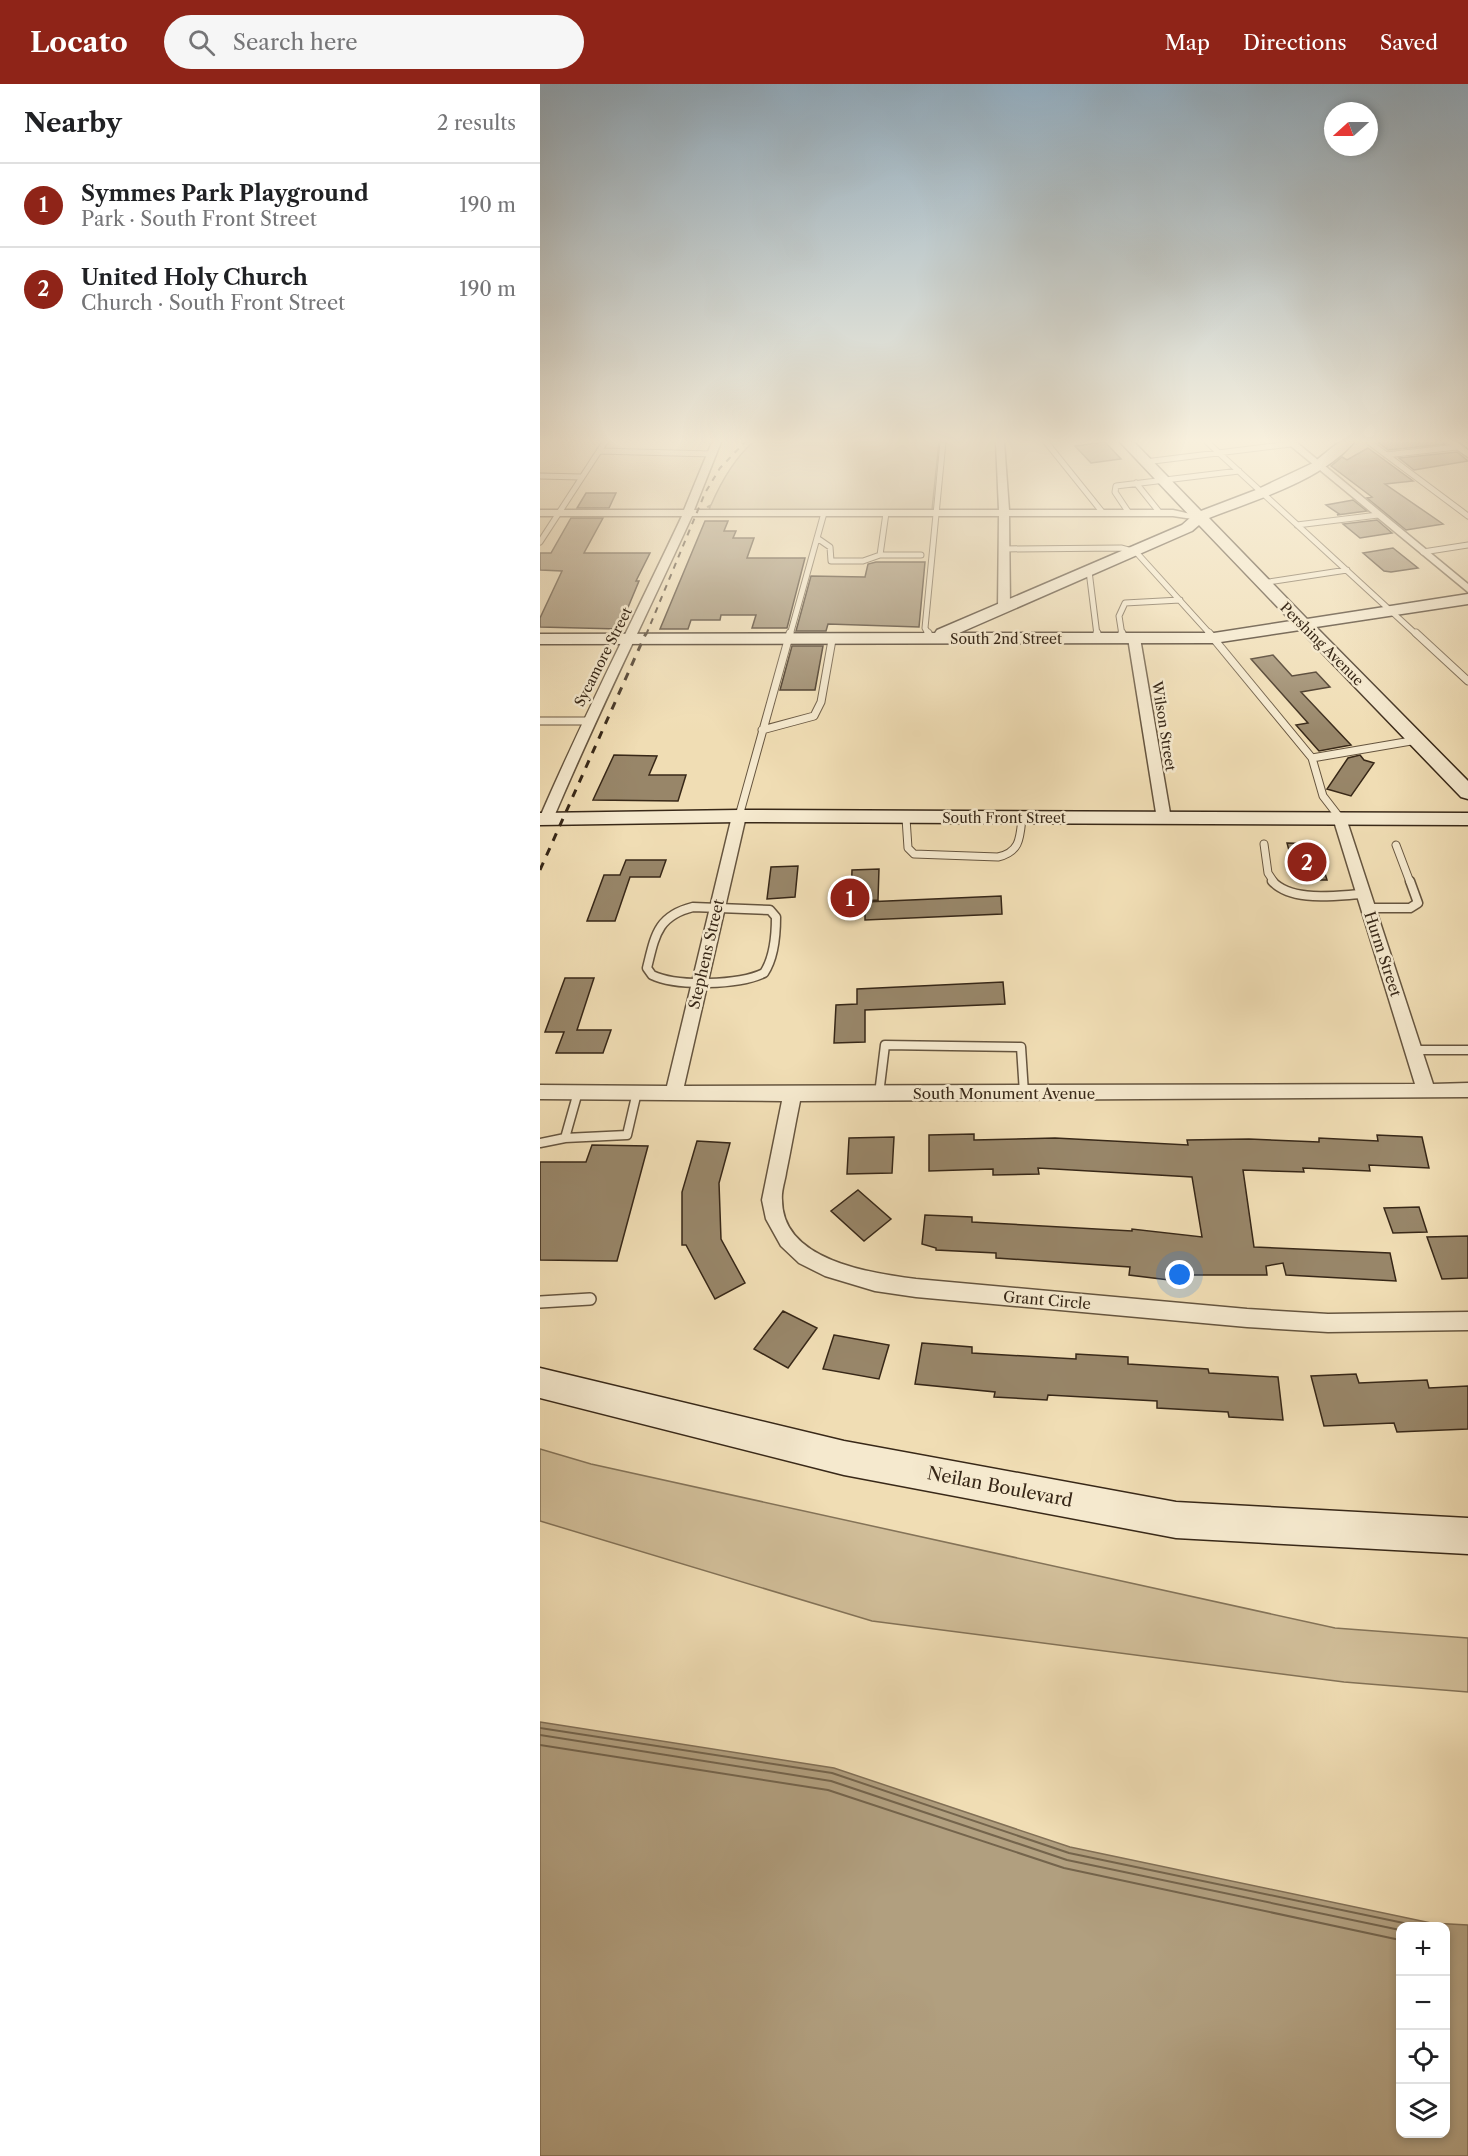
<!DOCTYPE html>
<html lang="en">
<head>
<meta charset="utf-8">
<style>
	body { margin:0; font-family:"Libre Caslon Text",serif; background:#f6f6f6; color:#202124 }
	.controls { position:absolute; right:18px; bottom:18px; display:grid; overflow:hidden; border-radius:12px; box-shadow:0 3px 9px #0003 }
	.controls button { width:54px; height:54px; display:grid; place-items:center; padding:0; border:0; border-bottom:2px solid #e0e0e0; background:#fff; color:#202124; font:30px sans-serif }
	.compass { position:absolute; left:784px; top:18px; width:54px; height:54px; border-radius:50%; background:#fff; box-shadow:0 3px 9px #0003; rotate:249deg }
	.you { position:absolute; left:640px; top:1191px; width:21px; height:21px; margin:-15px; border:4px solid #fff; border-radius:50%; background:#1a73e8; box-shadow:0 0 0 9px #1a73e833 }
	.badge { display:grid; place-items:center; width:39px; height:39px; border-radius:50%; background:#8f2418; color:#fff; font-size:20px; font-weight:700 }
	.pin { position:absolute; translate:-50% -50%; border:3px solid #fff; box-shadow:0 2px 6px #0006 }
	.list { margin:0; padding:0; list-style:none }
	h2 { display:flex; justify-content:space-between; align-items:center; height:78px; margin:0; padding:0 24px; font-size:26px }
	h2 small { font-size:20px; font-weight:400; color:#757577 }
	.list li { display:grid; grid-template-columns:39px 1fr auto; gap:18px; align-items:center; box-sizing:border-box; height:84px; padding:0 24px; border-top:2px solid #e0e0e0 }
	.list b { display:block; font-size:22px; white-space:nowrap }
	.list p { margin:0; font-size:20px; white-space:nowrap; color:#757577 }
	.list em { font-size:20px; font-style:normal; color:#757577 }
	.icon { flex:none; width:33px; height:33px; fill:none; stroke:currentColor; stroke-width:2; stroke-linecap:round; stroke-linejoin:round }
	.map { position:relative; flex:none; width:928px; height:2072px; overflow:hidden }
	header { display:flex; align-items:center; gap:36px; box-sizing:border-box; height:84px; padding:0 30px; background:#8f2418; color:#fff }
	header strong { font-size:28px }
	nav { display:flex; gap:33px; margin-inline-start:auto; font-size:21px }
	.search { width:420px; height:54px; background:#f6f6f6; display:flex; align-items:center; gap:15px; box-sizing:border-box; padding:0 21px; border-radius:33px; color:#757577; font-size:22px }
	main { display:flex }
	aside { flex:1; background:#fff }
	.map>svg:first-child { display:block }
	.green { fill:#d1be99; stroke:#847358; stroke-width:1.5 }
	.water { fill:#b19f7f; stroke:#816f56; stroke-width:1.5; fill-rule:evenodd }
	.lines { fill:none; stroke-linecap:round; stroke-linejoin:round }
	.shore { stroke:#74644c; stroke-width:2 }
	.building { fill:#988669; stroke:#382818; stroke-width:1.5 }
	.lane-far3-casing { stroke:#66553f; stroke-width:7 }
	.lane-far2-casing { stroke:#66553f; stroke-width:9 }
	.lane-far1-casing { stroke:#66553f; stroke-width:11 }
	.lane-casing { stroke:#66553f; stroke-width:14 }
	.street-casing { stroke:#66553f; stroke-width:3 }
	.secondary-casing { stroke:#382818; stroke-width:3 }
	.lane-far3 { stroke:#f5e9ce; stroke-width:5 }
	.lane-far2 { stroke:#f5e9ce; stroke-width:7 }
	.lane-far1 { stroke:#f5e9ce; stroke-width:8 }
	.lane { stroke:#f5e9ce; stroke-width:11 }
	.street { fill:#f5e9ce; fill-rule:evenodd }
	.secondary { fill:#f5e9ce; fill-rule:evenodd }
	.rail-far1 { stroke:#382818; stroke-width:2; stroke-dasharray:6 6; stroke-linecap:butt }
	.rail { stroke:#382818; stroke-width:3; stroke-dasharray:8 8; stroke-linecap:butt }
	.labels { text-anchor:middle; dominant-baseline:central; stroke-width:5; stroke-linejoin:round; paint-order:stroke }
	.far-street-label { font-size:14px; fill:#382818; stroke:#f5e9ce }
	.street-label { font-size:15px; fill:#382818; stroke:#f5e9ce }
	.near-street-label { font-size:18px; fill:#382818; stroke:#f5e9ce }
</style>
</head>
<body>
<header>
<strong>Locato</strong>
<div class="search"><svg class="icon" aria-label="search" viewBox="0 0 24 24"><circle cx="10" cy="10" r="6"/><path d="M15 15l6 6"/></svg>Search here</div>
<nav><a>Map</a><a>Directions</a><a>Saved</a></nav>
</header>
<main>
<aside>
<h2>Nearby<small>2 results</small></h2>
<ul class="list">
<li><span class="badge">1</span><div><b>Symmes Park Playground</b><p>Park · South Front Street</p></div><em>190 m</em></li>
<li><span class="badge">2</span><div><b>United Holy Church</b><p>Church · South Front Street</p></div><em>190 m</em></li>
</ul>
</aside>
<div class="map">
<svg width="928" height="2072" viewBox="0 0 928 2072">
	<rect width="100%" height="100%" fill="#f0ddb4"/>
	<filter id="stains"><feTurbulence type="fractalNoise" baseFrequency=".00333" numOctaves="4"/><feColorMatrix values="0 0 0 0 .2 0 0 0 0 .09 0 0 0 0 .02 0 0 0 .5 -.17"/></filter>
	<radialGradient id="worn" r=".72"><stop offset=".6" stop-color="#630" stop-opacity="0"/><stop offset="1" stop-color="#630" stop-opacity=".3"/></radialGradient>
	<path class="green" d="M213 358H399L392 426H169L170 423H167L171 421C181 398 194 375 213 358Z
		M0 1365 51 1380 795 1544 928 1554V1608L804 1598 332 1537 0 1437Z"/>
	<path class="water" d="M0 1638 294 1684 530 1763 891 1839 928 1841V2072H0ZM860 1842H906V2050H860Z"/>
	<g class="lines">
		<path class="shore" d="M0 1644 292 1689 529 1769 878 1842
			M0 1651 291 1697 527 1776 860 1846
			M0 1661 288 1706 524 1784 860 1856"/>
	</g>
	<path class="building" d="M565 358 581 375 551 379 535 362Z
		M838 358H904L905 360 848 366Z
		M828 364 873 397 845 400 903 440 866 446 827 414 832 413 791 382 802 373 807 376Z
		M917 368 928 377 874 386 859 374Z
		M46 409H76L69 424H37Z
		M813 416 827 427 797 431 799 430 786 421Z
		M31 434H63L44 469H110L96 497H99L79 545 0 543V534L22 487 0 486V469H11Z
		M837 436 852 449 820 454 803 440Z
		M165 437H188L184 447H196L193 454H214L207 474H265L247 544H212L216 531H181L180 536H151L148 545H120Z
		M853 464 878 484 851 488 844 487 823 469Z
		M336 478H385L379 543 288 540 286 547H256L271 492 325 493 328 480Z
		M252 562H283L275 606H240Z
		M733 571 752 592 776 588 790 603 761 608 811 661 779 667 756 641 768 639 711 575Z
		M74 671 117 672 109 691H146L138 717 53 716Z
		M820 671 824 676 834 679 811 712 787 705 808 674Z
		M747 759 776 760 787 796H757Z
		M86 776H126L120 793H90L75 837H47L64 791H80Z
		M258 782 255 813 227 815 231 783Z
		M339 785 338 816 311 818 312 786Z
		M461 812 462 830 325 836V818Z
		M25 894H54L37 946H71L63 969H16L24 948H5Z
		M463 898 465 920 325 926V958L294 959 296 921 317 920V905Z
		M434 1050V1056L515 1054 648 1061 647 1056 709 1055 779 1058V1054L838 1057 837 1051 882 1053 889 1084 829 1081 830 1087 763 1084 764 1088 703 1086 714 1163 850 1169 856 1197 746 1191 743 1179 726 1182 727 1191H646L645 1198 589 1191 590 1183 456 1174V1169L396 1166V1164L382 1160 385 1131 432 1133V1138L592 1147V1145L662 1153 652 1093 498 1084 499 1090 453 1091V1085L389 1087V1051Z
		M354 1053 352 1089 307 1090 309 1054Z
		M157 1057 190 1059 179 1099 181 1155 205 1199 175 1215 146 1161H142V1108Z
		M52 1061 108 1062 77 1177 0 1176V1078H46Z
		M318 1106 351 1135 324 1157 291 1127Z
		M879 1123 887 1148 853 1149 844 1124Z
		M928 1152V1194L902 1195 887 1153Z
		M243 1227 277 1244 248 1284 214 1265Z
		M294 1251 349 1261 339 1295 283 1285Z
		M382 1259 432 1263V1269L536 1275V1270L588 1273V1280L668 1285 669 1289 738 1293 743 1336 689 1333 688 1328 617 1324V1317L508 1311 507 1316 454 1313 455 1308 375 1300Z
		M816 1290 819 1299 887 1296 889 1304 928 1302V1345L857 1348 854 1339 784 1342 771 1292Z"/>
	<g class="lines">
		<g class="lane-far3-casing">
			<path id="lane-far3" d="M506 358 563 429
				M667 358 877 551
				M829 358 928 432
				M59 367 172 370
				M846 371 917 363
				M605 378 751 360
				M0 392 41 393
				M596 399 620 429
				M346 429 340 471H381
				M589 429 575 408 576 402 699 387
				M757 441 838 431
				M277 454 290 463 291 477H323L340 471
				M0 458 65 358
				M463 465 581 464 596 468 671 551
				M883 468 928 461
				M549 487 557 551
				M722 499 807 486
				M250 551 284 429
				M389 551 385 544 403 358
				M582 551 579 532 585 519 640 516"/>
		</g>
		<g class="lane-far2-casing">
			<path id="lane-far2" d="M388 549 391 555
				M557 549 558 555
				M582 549 584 555
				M669 549 772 674 783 712 800 734
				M876 549 928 597
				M0 637H48
				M222 646 274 632 281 618 292 556
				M772 674 877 656
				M199 732 250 549
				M366 734 368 764 374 770 458 773C480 768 480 754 482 734
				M724 760 728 789 734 798
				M856 761 870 798"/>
		</g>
		<g class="lane-far1-casing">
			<path id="lane-far1" d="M732 797C752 819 797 811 824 810
				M153 823 230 826 236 833C236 850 234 874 224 889 199 901 137 903 112 891L107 884C115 852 117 832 153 823Z
				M828 824H870L878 819 870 797
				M873 966H928
				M38 1008 25 1054 87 1051 97 1008
				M339 1010 345 961 481 963 484 1009
				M0 1059 25 1054"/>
		</g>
		<g class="lane-casing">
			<path id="lane" d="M0 1218 50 1215"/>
		</g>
		<g class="street-casing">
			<path id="street" d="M172 358H181L154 426H459L456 358H464L469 426H633L664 433 659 436 633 432H469L470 524 464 527 458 524 459 432H152C106 533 56 633 13 735L11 738H1L0 733C44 631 95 532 142 432H0V426H144Z
				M746 358H756L928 500V508Z
				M906 358H917L928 366V373Z
				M594 551 600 554 631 735 624 739 617 735 588 554Z
				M199 728 206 732 144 1002 875 1000 793 734 800 730 805 731 893 1000 928 999V1013L260 1017C255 1041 251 1065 246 1089 245 1097 241 1107 242 1116 242 1177 331 1189 376 1195L707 1225 788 1230 928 1228V1246L788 1248 707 1243 376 1213 335 1207 285 1192 259 1179 241 1162 226 1135 222 1116 242 1017 0 1015V1001L127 1002 192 732Z"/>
		</g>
		<g class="secondary-casing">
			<path id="secondary" d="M580 358H594L661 427 716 406 773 379 799 358H814C781 397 715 416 669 434L767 535 928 510V520L776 543 928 697V715L921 713 760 546 674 559 0 560V550L395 549 397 546 642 441 651 433ZM659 441 751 537 674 549H419L652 447Z
				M199 726 928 729V741L199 738 0 741V729Z
				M0 1284 304 1357 636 1418 928 1434V1470L636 1454 304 1391 0 1314Z"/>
		</g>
		<use href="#lane-far3" class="lane-far3"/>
		<use href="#lane-far2" class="lane-far2"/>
		<use href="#lane-far1" class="lane-far1"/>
		<use href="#lane" class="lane"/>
		<use href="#street" class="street"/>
		<use href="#secondary" class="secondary"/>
		<path class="rail-far1" d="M106 551 165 409 180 384 205 358"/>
		<path class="rail" d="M0 786 106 549"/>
	</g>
	<linearGradient id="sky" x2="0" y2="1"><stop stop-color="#92acbe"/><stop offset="0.55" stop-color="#f8f0dd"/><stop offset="1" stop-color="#f8f0dd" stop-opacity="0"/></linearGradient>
	<rect width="928" height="649" fill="url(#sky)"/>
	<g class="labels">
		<g class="far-street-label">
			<text x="466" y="555">South 2nd Street</text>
			<text transform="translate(782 560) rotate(45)">Pershing Avenue</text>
			<text transform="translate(63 573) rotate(-63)">Sycamore Street</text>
			<text transform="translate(624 642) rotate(81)">Wilson Street</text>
			<text x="464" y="734">South Front Street</text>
		</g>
		<g class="street-label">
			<text transform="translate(166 870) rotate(-77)">Stephens Street</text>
			<text transform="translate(843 870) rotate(72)">Hurm Street</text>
			<text x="464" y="1009">South Monument Avenue</text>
			<text transform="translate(507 1216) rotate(5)">Grant Circle</text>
		</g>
		<g class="near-street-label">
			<text transform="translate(460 1403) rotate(11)">Neilan Boulevard</text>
		</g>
	</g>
	<rect width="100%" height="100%" filter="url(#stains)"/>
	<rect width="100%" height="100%" fill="url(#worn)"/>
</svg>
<div class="controls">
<button>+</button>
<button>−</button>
<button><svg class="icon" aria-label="locate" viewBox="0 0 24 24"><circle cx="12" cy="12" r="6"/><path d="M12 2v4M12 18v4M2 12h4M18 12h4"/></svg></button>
<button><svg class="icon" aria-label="layers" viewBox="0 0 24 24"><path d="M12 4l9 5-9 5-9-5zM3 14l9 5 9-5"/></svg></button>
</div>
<svg class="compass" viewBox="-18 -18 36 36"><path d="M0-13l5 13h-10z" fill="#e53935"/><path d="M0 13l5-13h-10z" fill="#757577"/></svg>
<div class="you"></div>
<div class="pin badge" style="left:310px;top:814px">1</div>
<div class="pin badge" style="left:767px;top:778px">2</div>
</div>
</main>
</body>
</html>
